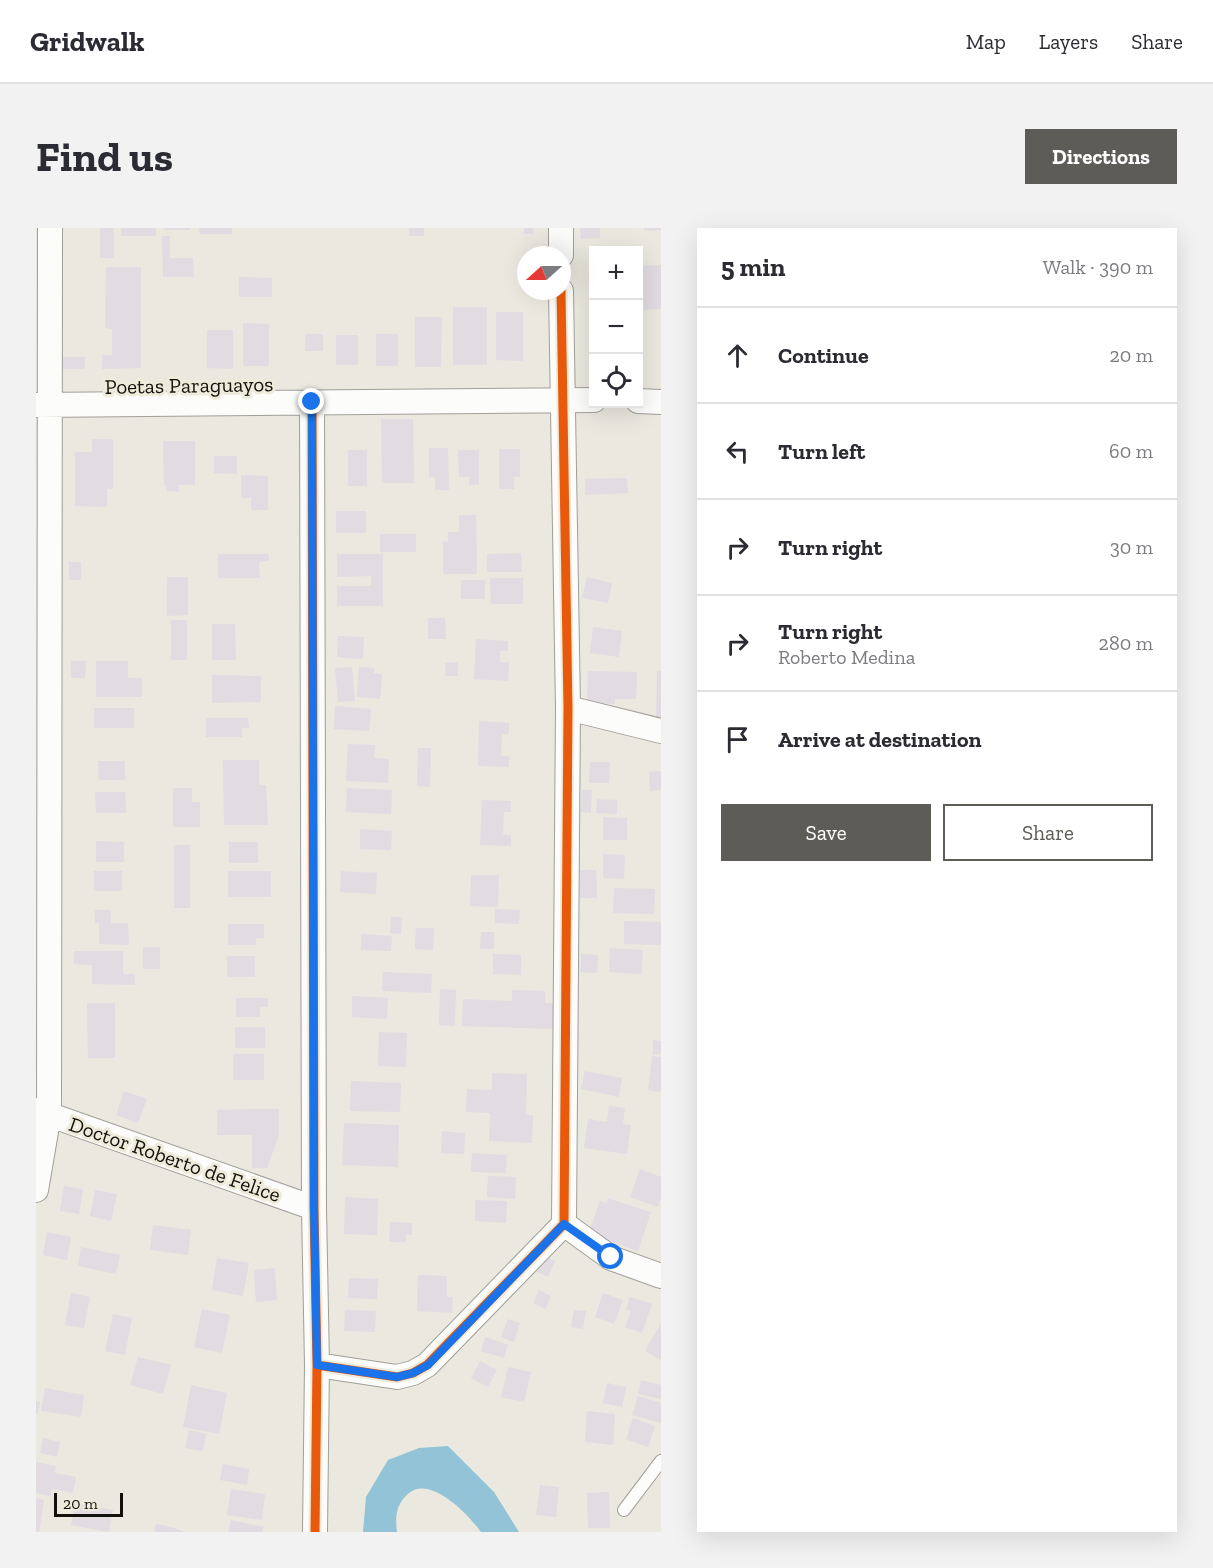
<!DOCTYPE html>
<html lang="en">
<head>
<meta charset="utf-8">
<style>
	body { margin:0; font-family:"Zilla Slab",serif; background:#f2f2f3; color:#2b2b33 }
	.controls { position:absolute; right:18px; top:18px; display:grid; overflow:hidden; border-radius:0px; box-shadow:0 6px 24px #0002 }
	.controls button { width:54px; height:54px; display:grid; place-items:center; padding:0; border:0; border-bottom:2px solid #e1e1e2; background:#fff; color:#2b2b33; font:30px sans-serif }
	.compass { position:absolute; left:481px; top:18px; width:54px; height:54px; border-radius:50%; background:#fff; box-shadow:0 6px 24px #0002; rotate:249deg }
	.scale { position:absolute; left:18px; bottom:15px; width:69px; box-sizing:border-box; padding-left:6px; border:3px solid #12110c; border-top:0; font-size:16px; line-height:21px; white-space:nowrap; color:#12110c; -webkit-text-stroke:4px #eeebdb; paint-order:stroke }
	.stop { position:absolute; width:18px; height:18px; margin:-14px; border:4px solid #1a73e8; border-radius:50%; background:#fff }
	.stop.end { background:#1a73e8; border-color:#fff; box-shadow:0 2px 6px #0008 }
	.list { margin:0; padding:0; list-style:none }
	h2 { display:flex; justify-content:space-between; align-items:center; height:78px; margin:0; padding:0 24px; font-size:26px }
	h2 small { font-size:20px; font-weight:400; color:#7c7c81 }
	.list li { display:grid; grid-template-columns:39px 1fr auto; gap:18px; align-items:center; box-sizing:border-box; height:96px; padding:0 24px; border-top:2px solid #e1e1e2 }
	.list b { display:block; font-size:22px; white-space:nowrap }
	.list p { margin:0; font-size:20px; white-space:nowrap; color:#7c7c81 }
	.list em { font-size:20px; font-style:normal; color:#7c7c81 }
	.actions { display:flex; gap:12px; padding:18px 24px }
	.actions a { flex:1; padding:14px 0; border:2px solid #5e5c56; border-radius:0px; text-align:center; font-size:21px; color:#5e5c56 }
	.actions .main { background:#5e5c56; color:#fff }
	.icon { flex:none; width:33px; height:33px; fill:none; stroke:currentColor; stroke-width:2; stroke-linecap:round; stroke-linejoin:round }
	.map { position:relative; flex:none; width:625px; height:1304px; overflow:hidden; border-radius:0px }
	header { display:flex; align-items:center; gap:36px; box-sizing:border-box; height:84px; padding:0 30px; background:#fff; border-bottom:2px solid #e1e1e2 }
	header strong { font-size:28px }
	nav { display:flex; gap:33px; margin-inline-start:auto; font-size:21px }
	.intro { display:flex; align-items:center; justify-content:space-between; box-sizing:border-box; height:144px; padding:0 36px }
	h1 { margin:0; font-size:42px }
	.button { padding:15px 27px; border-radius:0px; background:#5e5c56; color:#fff; font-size:21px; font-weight:700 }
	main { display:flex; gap:36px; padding:0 36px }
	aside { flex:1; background:#fff; border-radius:0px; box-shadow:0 6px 24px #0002 }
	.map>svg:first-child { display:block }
	.water { fill:#92c3d7 }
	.building { fill:#e2dbe2 }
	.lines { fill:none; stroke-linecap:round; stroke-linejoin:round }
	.lane-casing { stroke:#a09f98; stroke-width:14 }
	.street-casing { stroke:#a09f98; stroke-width:26 }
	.lane { stroke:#fcfcfa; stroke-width:12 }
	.street { stroke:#fcfcfa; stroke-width:24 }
	.cycleway-casing { stroke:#eeebdb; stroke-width:13 }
	.cycleway { stroke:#e8590c; stroke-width:9 }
	.route { stroke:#1a73e8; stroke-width:8 }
	.labels { text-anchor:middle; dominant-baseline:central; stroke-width:6; stroke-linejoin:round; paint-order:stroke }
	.street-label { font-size:21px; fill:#12110c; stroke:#eeebdb }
</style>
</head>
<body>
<header>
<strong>Gridwalk</strong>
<nav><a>Map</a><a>Layers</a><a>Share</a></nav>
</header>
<div class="intro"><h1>Find us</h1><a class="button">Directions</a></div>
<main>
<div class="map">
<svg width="625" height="1304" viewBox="0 0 625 1304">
	<rect width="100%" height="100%" fill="#eae8df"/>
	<path class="water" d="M412 1218 458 1264 483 1304H445C433 1287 395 1247 373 1265 360 1276 359 1288 361 1304H327L330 1269 352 1232 383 1220Z"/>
	<path class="building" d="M64 0H78V30H64Z
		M85 0H120V8H85Z
		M128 0H154V2H128Z
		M163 0H196V6H164Z
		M373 0H388V8H373Z
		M488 0H497V6H488Z
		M544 0H564V10L545 11Z
		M608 0H625V2L609 3Z
		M126 8H134V30H157L158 49H127Z
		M625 37V81L608 82 607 38Z
		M70 39H105V140L66 141V127H76V101L69 100Z
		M203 49 236 50V69H203Z
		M417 79H451V137H417Z
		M460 84H487V133L460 132Z
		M379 89H406L405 139H379Z
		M207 95 233 96V138H207Z
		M171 102H197V141L171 140Z
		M269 106H287V123H269Z
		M340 106H362V138H340Z
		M300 107H322V137H300Z
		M19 129H49V141H19Z
		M345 191H377L378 255H346Z
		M56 211H77V261H71V279L39 278V224H56Z
		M127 213H159V257H143V264L130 263V257H128Z
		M393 220H412L413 262H399V249H393Z
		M463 221H484V249H478V261H463Z
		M312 222H331V258H312Z
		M422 222H443V257H433V249H423Z
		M178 228H201V246L178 245Z
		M205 247 232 248V282H215V270H205Z
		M591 250 592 265 549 267V251Z
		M300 283H330V305H300Z
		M423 287H440L441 346H407V313L412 314V304H423Z
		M344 306H380V324H344Z
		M485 325 486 344H451V326Z
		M182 326H233V333L223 334 224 350H182Z
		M301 326H347V378H301V358H335V348L301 349Z
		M33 334H45V352H33Z
		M131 349H152V387L131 388Z
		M551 349 576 355 572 375 546 370Z
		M454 350H487V376H455Z
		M425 352H449V371H425Z
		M392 390H409L410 411H392Z
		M135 392H151V432H135Z
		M176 396H199L200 432H176Z
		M557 399 586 403 583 429 554 425Z
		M302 408 328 409 327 431 301 429Z
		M440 411 472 413V423H464V434H473L472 453 438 451Z
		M35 433H50L49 450H35Z
		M60 433H92V450H106V469H60Z
		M422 434V448H410L409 435Z
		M316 439 319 473 302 474 299 440Z
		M323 439 338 440V445L346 446 344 471 321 469Z
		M552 443 601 444 600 471H579V476L551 475Z
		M621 443H625V491H620Z
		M176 447 225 448V474L176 475Z
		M299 478 335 481 333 503 298 501Z
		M58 480H98V500H58Z
		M170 490H212L213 500H206V509H170Z
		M443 493 473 495V506H466L465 528H473V539L442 538Z
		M312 516 339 517 338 530 353 531 352 555 310 553Z
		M382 520H395L394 559 381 558Z
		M187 532H223V557H230L232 597H188Z
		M62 533H89V552H63Z
		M554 534H574L573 555H553Z
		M625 543V562L614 563 613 544Z
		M137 560H156V574H164V599H137Z
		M311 560 356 562 355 586 310 584Z
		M546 562H556L555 585 545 584Z
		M59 564H89L90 585H60Z
		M561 571 581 572V586L560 585Z
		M446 572 475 573V584H468L467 606 475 607V618L444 617Z
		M567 589 591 590V612H567Z
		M324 601 356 603 355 622 324 621Z
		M60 613 88 614V634H60Z
		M193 614H222V635H193Z
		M138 617H154V680H138Z
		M567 626 589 627 588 651 567 650Z
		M544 642H560L561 670H544Z
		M58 643H86V663H58Z
		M192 643H235V669H192Z
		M305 643 341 645 340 666 304 664Z
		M435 647H463L462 679 434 678Z
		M578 660 619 661 618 686 577 685Z
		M459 681 484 682 483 696 459 695Z
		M59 682H75V695H92L93 717 63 716V695H59Z
		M355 689H366L365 706 354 705Z
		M588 693 625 694V717L588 716Z
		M192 696H228V710H220V717H192Z
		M380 700H398L397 722 379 721Z
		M445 704H458V721H444Z
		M325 706 356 708 355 723 325 722Z
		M107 719H124V741H107Z
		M574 720 607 722 605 746 573 744Z
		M38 723H87V746H99V757L56 756V737L38 736Z
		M457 726 485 727V747L457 746Z
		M545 726 562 727 561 745 544 744Z
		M191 728H219V749H191Z
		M347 744 396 746 395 765 346 763Z
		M404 761 420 762 419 798 403 797Z
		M476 762 509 763V775H518L517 801 426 798 427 771 476 773Z
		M316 768 352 770 351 791 316 789Z
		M200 770H232V779H224V789H200Z
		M51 775H79V830H52Z
		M199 799H229V820H199Z
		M343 804 371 805 370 839 342 838Z
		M617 812 625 813V826H617Z
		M197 826H228V852H197Z
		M616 828 625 829V864L612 862Z
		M549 843 586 850 583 869 545 861Z
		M456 845 491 846 490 887H497L496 915 453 913 454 885 430 884 431 861 456 862Z
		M315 853 365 855 364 884 314 883Z
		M88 863 111 871 102 895 80 887Z
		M573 878 589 880 587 896 595 897 591 926 548 920 552 891 571 894Z
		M216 881H243V907L231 940H216V907H181V882Z
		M308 895 363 897 362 939 306 937Z
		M406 903 429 905 428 926 405 925Z
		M436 925 471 927 470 945 435 944Z
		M604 941 625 949V970L622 979 594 969Z
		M452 948 480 949 479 971 451 969Z
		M28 958 47 961 43 986 24 983Z
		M59 962 81 966 75 993 54 988Z
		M309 969 342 971 341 1007 308 1006Z
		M572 970 615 984 602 1023 552 1006 564 973 571 975Z
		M439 972 471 973 470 995 439 993Z
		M354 994 376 995V1007H370V1014H353Z
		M117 997 155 1002 152 1027 114 1022Z
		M11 1004 35 1009 31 1032 7 1027Z
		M45 1019 84 1027 80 1046 42 1038Z
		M505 1027 519 1033 512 1049 497 1042Z
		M181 1030 213 1035 207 1068 176 1062Z
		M239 1040 241 1072 220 1074 218 1042Z
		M382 1047 411 1048V1069H417L416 1085 381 1083Z
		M313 1050 342 1051 341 1071 312 1070Z
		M503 1062 515 1068 510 1081 497 1075Z
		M35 1065 54 1069 48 1100 29 1097Z
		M567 1065 587 1072 578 1096 559 1089Z
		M594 1069 616 1076 606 1105 589 1099 595 1083 590 1082Z
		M166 1081 194 1087 186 1125 158 1119Z
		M309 1082 340 1083 339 1104 308 1103Z
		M538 1082 550 1083 547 1101 535 1099Z
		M77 1086 96 1090 89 1127 69 1123Z
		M472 1091 484 1095 478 1114 465 1109Z
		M625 1095V1132L609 1123Z
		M449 1109 472 1117 468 1130 445 1123Z
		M102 1129 135 1137 127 1166 94 1157Z
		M444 1133 461 1142 452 1159 435 1150Z
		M472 1139 495 1144 488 1174 465 1169Z
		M605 1152 625 1157V1171L602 1166Z
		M571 1155 590 1159 586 1179 567 1175Z
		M155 1157 191 1165 183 1206 147 1199Z
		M9 1160 48 1167 45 1189 5 1183Z
		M602 1168 625 1175V1195L596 1187Z
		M0 1173 4 1174 2 1186 0 1185Z
		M551 1183 579 1186 577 1217 549 1214Z
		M597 1190 619 1198 612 1219 590 1211Z
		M153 1202 170 1206 167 1223 149 1220Z
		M7 1210 24 1214 21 1229 4 1225Z
		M0 1234 20 1238 19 1245 40 1249 37 1265 16 1261 14 1268 0 1265Z
		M187 1236 213 1241 211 1257 184 1252Z
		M504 1257 523 1259 520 1289 500 1287Z
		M195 1261 229 1266 226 1292 191 1287Z
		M573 1264 574 1300H552L551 1265Z
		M0 1270 8 1272 3 1304 0 1303Z
		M39 1275 77 1282 73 1304 35 1297Z
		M195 1292 228 1299 226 1304H192Z
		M120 1296 136 1299 148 1304H118Z"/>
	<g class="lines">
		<g class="lane-casing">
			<path id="lane" d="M588 1282 625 1233"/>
		</g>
		<g class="street-casing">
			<path id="street" d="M525 0V27
				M602 173 625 174
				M276 174 278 980 281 1137 279 1304
				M0 177 558 172
				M532 480 625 503
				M0 882 278 980
				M0 962 13 886 14 0
				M528 996 575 1030 625 1048
				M281 1137 361 1149 377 1145 391 1137 528 996 532 480 525 63"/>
		</g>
		<use href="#lane" class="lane"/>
		<use href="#street" class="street"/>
		<g class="cycleway-casing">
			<path id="cycleway" d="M276 174 278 980 281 1137 279 1304
				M281 1137 361 1149 377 1145 391 1137 528 996 532 480 525 63"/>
		</g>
		<use href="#cycleway" class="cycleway"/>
	</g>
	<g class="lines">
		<path class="route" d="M276 174 278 980 281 1137 361 1149 377 1145 392 1137 528 996 575 1029"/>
	</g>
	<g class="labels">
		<g class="street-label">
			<text transform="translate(153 157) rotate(-1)">Poetas Paraguayos</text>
			<text transform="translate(139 931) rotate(19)">Doctor Roberto de Felice</text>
		</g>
	</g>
</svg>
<div class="controls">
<button>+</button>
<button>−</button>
<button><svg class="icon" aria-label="locate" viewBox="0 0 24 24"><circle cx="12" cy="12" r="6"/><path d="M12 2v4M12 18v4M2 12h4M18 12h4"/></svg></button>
</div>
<svg class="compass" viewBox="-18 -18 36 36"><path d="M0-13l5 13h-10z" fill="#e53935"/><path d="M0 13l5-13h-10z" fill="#7c7c81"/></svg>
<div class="scale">20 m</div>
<div class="stop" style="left:575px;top:1029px"></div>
<div class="stop end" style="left:276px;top:174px"></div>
</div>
<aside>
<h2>5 min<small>Walk · 390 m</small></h2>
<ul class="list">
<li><svg class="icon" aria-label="ahead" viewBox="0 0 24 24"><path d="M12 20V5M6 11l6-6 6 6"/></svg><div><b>Continue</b></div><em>20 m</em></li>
<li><svg class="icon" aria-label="left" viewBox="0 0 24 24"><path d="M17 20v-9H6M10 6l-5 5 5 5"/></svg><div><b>Turn left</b></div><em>60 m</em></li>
<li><svg class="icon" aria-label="right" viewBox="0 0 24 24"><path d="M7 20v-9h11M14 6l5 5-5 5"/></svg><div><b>Turn right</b></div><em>30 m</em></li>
<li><svg class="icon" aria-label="right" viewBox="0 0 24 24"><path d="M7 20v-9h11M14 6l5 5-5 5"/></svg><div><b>Turn right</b><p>Roberto Medina</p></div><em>280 m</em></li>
<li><svg class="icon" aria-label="arrive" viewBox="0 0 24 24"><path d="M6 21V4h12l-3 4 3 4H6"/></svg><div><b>Arrive at destination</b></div></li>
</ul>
<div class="actions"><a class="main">Save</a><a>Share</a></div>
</aside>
</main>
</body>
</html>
